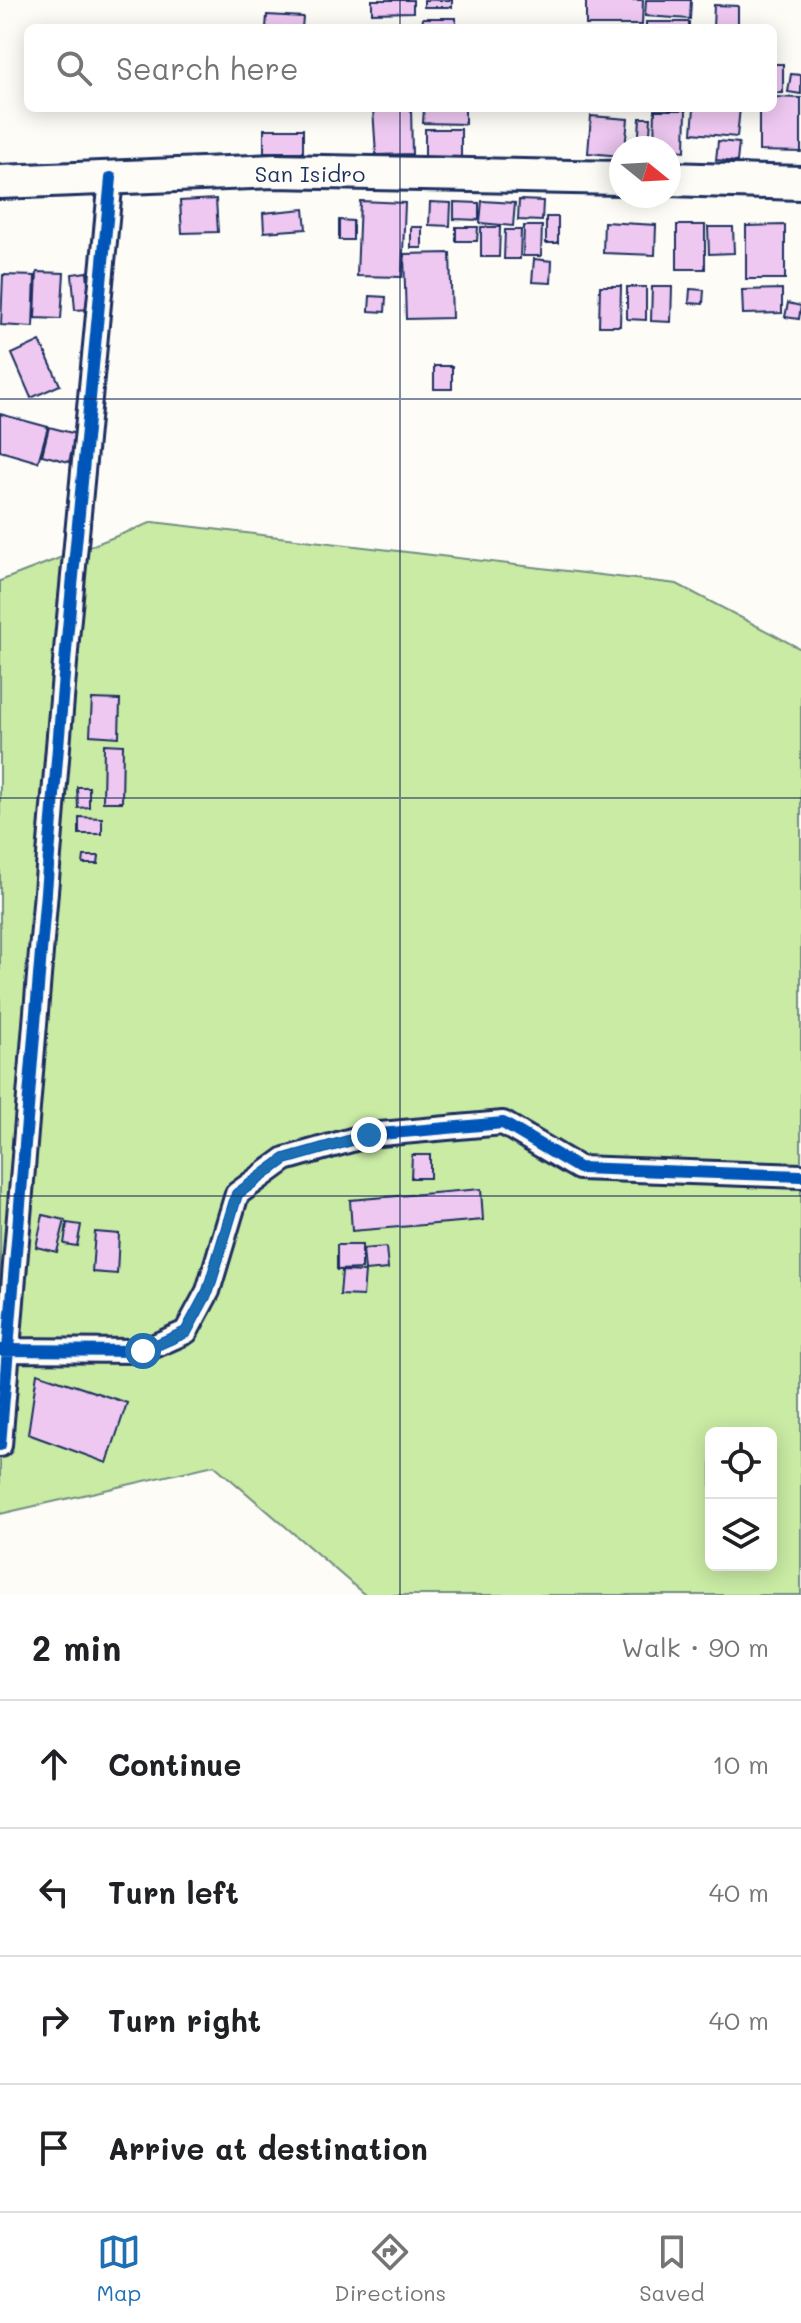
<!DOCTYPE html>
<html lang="en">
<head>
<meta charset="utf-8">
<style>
	body { margin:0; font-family:Mali,sans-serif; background:#f2f2f2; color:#202124 }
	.controls { position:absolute; right:24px; bottom:24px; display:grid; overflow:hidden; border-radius:12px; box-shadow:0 4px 20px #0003 }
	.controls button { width:72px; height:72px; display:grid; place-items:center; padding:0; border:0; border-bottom:2px solid #e0e0e0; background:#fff; color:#202124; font:40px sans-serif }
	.compass { position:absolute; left:609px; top:136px; width:72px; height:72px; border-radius:50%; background:#fff; box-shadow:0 4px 20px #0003; rotate:108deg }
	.stop { position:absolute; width:24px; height:24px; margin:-18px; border:6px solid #1f6fb2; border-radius:50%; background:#fff }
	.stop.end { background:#1f6fb2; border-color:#fff; box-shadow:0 2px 8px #0008 }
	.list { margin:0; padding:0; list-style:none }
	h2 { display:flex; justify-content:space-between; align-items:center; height:104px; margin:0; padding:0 32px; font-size:34px }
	h2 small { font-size:26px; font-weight:400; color:#757577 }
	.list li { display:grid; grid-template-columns:52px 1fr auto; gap:24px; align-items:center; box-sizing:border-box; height:128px; padding:0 32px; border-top:2px solid #e0e0e0 }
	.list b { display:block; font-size:30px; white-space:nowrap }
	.list em { font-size:26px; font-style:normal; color:#757577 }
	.icon { flex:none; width:44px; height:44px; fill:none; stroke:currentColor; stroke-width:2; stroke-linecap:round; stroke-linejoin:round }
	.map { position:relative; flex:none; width:801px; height:1595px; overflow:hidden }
	.search { position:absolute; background:#fff; box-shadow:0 4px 20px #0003; left:24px; right:24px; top:24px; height:88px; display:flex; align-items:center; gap:20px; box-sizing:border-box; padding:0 28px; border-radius:12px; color:#757577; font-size:30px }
	.sheet { height:616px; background:#fff }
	nav { display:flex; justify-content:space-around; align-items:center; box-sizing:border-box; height:112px; border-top:2px solid #e0e0e0; background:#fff; font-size:22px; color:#757577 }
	nav a { display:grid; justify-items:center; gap:4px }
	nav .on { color:#1f6fb2 }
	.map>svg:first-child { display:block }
	.green { fill:#c9eba4; stroke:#728d81; stroke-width:2; fill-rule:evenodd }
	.building { fill:#eec8f1; stroke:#1b2f5e; stroke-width:2 }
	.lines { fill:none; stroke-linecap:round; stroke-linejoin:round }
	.street-casing { stroke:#1b2f5e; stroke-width:28 }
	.secondary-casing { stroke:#1b2f5e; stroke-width:38 }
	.street { stroke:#fdfcf7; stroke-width:22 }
	.secondary { stroke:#fdfcf7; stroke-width:32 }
	.cycleway-casing { stroke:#fdfcf7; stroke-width:17 }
	.cycleway { stroke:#0057b8; stroke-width:12 }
	.route { stroke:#1f6fb2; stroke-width:10 }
	.grid { fill:none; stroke:#1b2f5e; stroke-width:2; stroke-opacity:0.55 }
	.labels { text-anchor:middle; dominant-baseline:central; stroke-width:7; stroke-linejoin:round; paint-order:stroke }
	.street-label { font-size:22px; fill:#1b2f5e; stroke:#fdfcf7 }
</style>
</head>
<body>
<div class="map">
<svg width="801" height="1595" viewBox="0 0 801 1595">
	<rect width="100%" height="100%" fill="#fdfcf7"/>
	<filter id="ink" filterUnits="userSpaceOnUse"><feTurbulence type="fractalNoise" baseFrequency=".0125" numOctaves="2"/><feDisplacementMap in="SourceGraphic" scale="16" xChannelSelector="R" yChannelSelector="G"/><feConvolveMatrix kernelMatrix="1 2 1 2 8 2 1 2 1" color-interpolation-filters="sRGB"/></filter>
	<g filter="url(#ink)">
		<path class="green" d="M153 522 677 584 801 649V1595H365L214 1465 0 1514V581ZM711 1433H771V1565H711Z"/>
		<path class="building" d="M372 0H413V12L372 13Z
			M424 0H452V7H424Z
			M586 0H643L642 25H586Z
			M646 0H691L690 19 645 16Z
			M714 5 738 6V28H713Z
			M267 15 303 17 302 28H266Z
			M423 18H456V28H422Z
			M389 22H415V28H390Z
			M646 22H689V28H646Z
			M773 64H783V93H773Z
			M791 74 801 75V94L788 92Z
			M773 97 801 98V152L759 151V108H773Z
			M373 108H411L412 154 376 155Z
			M424 108H465V124L423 123Z
			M694 108H740L737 137 692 133Z
			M655 110H686L685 151 654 148Z
			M591 116 628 119 625 148H621V156L588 153Z
			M640 118H651L649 148H638Z
			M264 129H303V152H264Z
			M425 129H461V157H425Z
			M718 141 739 143 737 162 716 160Z
			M216 199 218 232 182 233 180 201Z
			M519 200 543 201 542 221 518 220Z
			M360 201 405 203 402 277 357 276Z
			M482 201 515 203 513 226 480 223Z
			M430 202 451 203 450 226 429 225Z
			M454 202 479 203V220L454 219Z
			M304 209 306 229 264 232 263 213Z
			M546 217H558V243H546Z
			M339 220 353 221V240H339Z
			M604 222 656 225 655 255 603 253Z
			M677 225H705V269H677Z
			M785 225V279H746V226Z
			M524 226H542L541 256H523Z
			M411 227H422V248H411Z
			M456 227H478L477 241H456Z
			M481 227H500L499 257H481Z
			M708 227H733L734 253 709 254Z
			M505 230H521L520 259H504Z
			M450 253 452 318 406 319 404 254Z
			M534 259 552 261 551 283 532 282Z
			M37 272 64 273 61 319 35 318Z
			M87 272 90 309 75 310 72 274Z
			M3 275 35 276 33 327 1 325Z
			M600 286H621L620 326H599Z
			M627 287H646V320L627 319Z
			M652 287H672L671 322 651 321Z
			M690 289 704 290 703 304 689 303Z
			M782 289V313L743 314 742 290Z
			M370 296 386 297 385 312 369 311Z
			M788 303 801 306 799 319 785 317Z
			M40 341 60 385 31 398 12 354Z
			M434 366H452V389H434Z
			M0 414 48 427 38 462 0 451Z
			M49 427 76 434 69 462 42 455Z
			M92 699 120 700 119 737 90 735Z
			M104 744 123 745 122 802H103Z
			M77 787H89V807L78 808Z
			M79 817 102 818V834H79Z
			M84 856H99L98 864H83Z
			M412 1155H430V1178H411Z
			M481 1189 483 1220 352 1231 350 1200Z
			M43 1215 65 1220 57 1252 36 1247Z
			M67 1223 81 1225 77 1246 64 1244Z
			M95 1232 119 1234 117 1274 92 1272Z
			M337 1245H362V1269L337 1270Z
			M386 1247 388 1269 365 1271 363 1249Z
			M342 1271 365 1272 363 1296 340 1295Z
			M37 1373 127 1403 107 1463 28 1434Z"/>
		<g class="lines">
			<g class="street-casing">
				<path id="street" d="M0 1350 143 1351 186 1332 208 1291 237 1194 285 1159 369 1135 503 1123 579 1168 801 1176
					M0 1445 67 639 111 178"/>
			</g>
			<g class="secondary-casing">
				<path id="secondary" d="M669 179 801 183
					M0 182 275 171 621 178"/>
			</g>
			<use href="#street" class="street"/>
			<use href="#secondary" class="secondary"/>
			<g class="cycleway-casing">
				<path id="cycleway" d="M0 1350 143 1351 186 1332 208 1291 237 1194 285 1159 369 1135 503 1123 579 1168 801 1176
					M0 1445 67 639 111 178"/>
			</g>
			<use href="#cycleway" class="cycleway"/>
		</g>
	</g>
	<g class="lines" filter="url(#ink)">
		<path class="route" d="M143 1351 186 1332 208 1291 237 1194 285 1159 369 1135"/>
	</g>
	<path class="grid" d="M400 0V28M400 108V1595M0 399H801M0 798H801M0 1196H801"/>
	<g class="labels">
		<g class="street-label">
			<text x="310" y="173">San Isidro</text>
		</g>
	</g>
</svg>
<div class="controls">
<button><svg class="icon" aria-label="locate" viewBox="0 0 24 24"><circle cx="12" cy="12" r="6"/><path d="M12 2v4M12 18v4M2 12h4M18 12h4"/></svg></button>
<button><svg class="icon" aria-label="layers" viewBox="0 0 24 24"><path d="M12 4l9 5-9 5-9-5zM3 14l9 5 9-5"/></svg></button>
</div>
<svg class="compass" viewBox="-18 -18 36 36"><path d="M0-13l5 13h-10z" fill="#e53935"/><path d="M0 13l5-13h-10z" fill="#757577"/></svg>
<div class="stop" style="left:143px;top:1351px"></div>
<div class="stop end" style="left:369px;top:1135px"></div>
<div class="search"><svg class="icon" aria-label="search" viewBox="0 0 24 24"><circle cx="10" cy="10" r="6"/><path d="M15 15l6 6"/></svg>Search here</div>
</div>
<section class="sheet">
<h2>2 min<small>Walk · 90 m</small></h2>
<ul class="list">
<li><svg class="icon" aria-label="ahead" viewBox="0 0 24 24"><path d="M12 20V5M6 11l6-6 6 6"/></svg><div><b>Continue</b></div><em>10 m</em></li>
<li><svg class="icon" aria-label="left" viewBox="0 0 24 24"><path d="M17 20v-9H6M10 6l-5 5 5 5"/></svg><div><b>Turn left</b></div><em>40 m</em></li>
<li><svg class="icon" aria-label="right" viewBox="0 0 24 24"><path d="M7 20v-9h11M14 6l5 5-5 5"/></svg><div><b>Turn right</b></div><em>40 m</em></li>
<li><svg class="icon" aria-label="arrive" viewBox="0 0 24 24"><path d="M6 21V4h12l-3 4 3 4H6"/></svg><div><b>Arrive at destination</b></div></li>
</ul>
</section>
<nav>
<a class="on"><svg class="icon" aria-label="map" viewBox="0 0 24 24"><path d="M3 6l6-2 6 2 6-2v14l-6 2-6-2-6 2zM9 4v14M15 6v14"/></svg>Map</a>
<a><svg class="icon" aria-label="directions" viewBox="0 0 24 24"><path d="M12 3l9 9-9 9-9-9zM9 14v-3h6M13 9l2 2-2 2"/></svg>Directions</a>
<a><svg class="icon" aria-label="saved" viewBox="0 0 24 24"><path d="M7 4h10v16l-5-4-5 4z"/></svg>Saved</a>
</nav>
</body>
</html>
